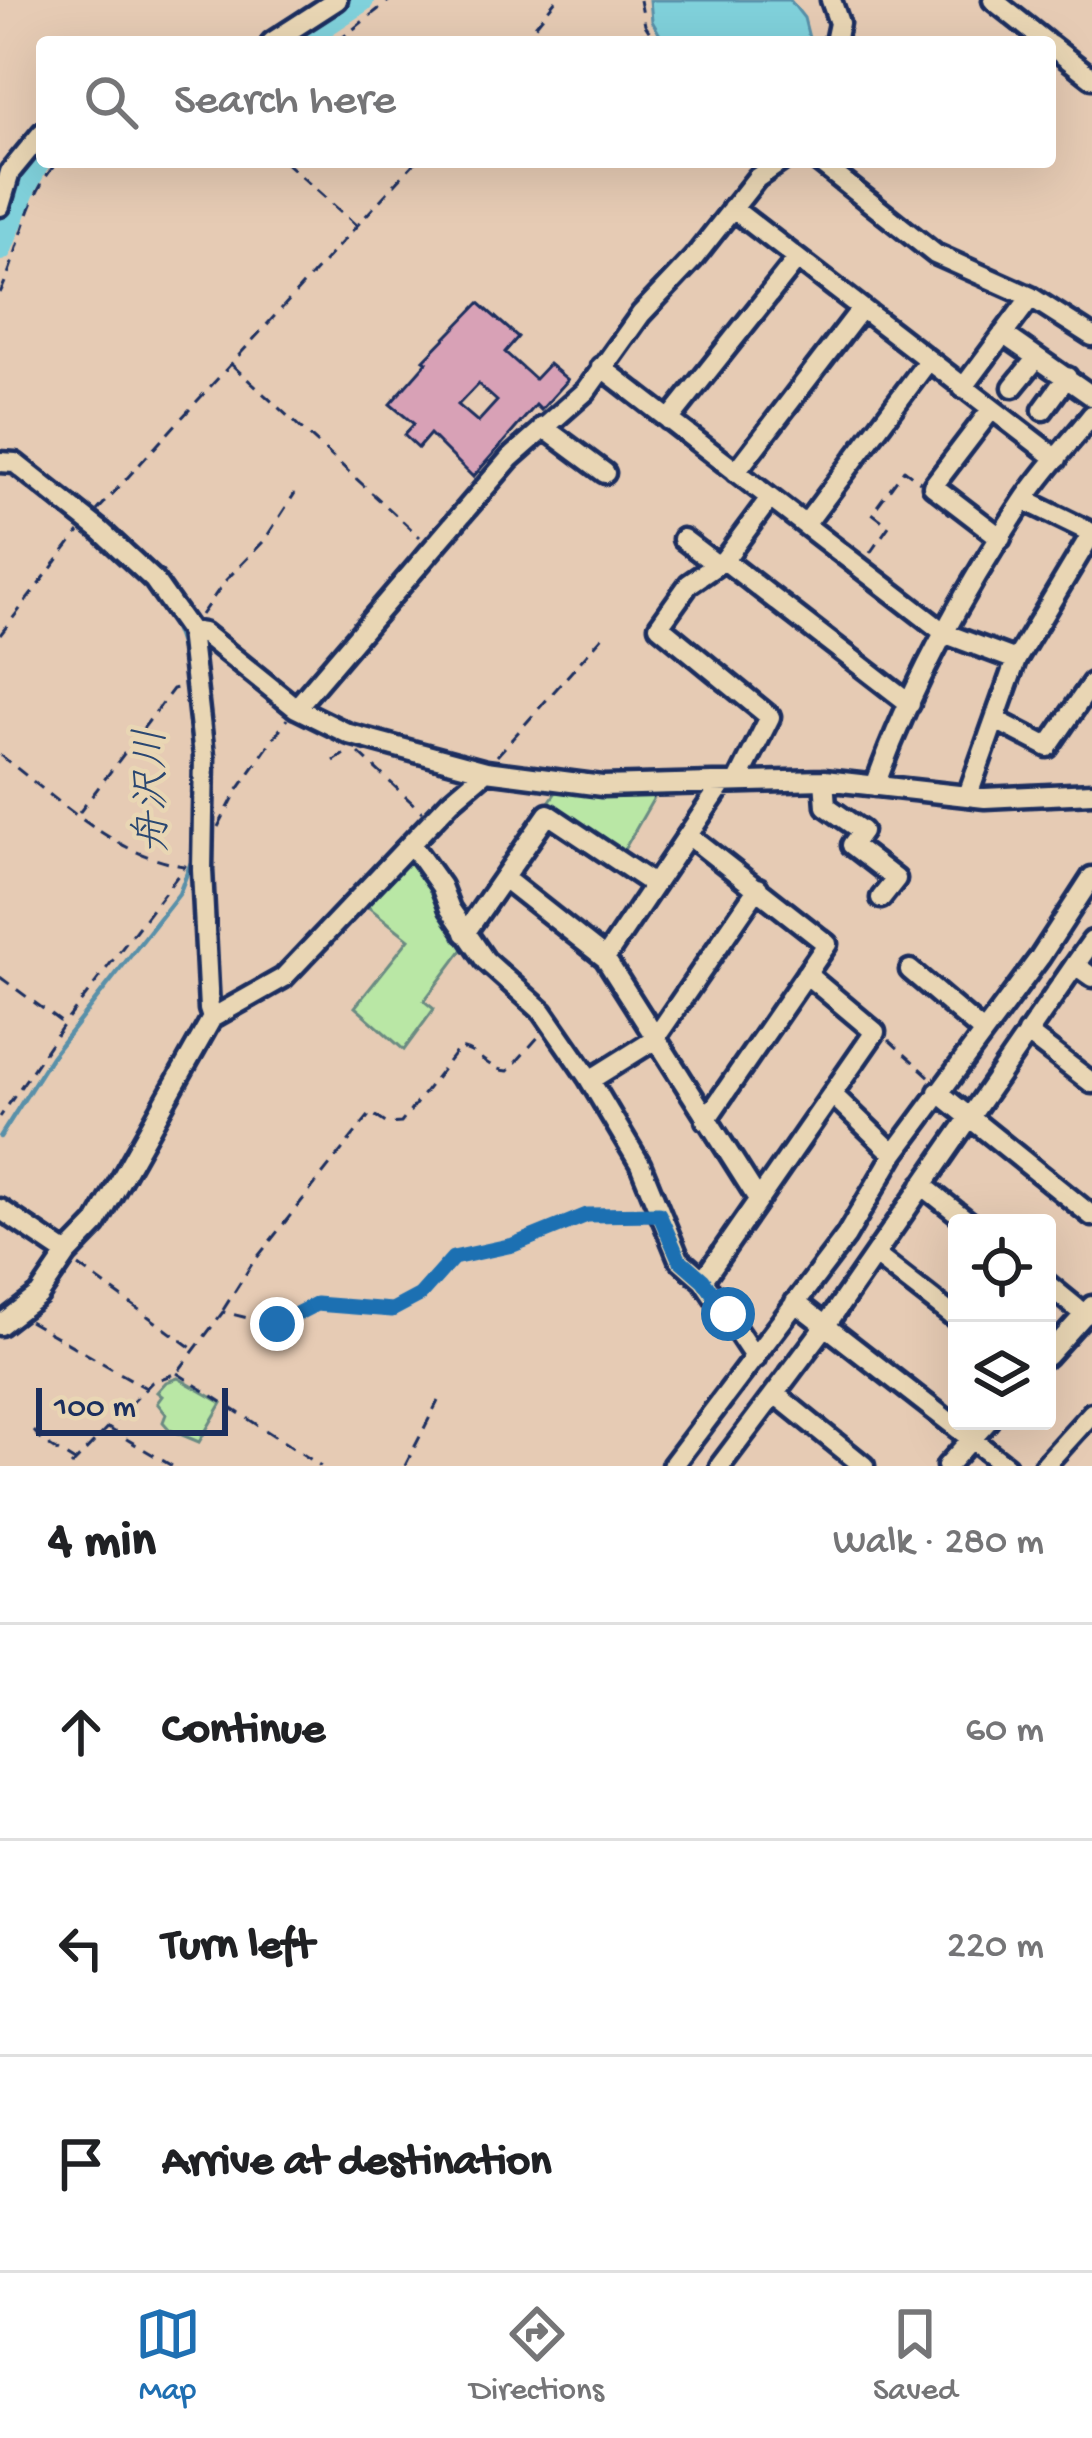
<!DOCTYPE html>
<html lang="en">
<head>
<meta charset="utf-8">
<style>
	body { margin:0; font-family:"Gochi Hand","Klee One",sans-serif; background:#f2f2f2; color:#202124 }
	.controls { position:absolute; right:36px; bottom:36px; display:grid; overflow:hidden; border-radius:12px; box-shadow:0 12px 48px #0002 }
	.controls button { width:108px; height:108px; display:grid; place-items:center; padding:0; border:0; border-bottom:3px solid #e0e0e0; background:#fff; color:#202124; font:60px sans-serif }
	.scale { position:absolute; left:36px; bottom:30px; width:192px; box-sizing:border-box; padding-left:12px; border:6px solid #1b2f5e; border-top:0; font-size:33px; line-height:42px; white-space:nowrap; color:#1b2f5e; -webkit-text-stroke:9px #e9d6b4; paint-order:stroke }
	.stop { position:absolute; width:36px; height:36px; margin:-27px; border:9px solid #1f6fb2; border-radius:50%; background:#fff }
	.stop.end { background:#1f6fb2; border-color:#fff; box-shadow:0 3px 12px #0008 }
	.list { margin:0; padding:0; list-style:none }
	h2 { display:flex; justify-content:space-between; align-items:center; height:156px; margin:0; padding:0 48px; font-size:51px }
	h2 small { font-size:39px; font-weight:400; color:#757577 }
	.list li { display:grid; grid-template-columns:78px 1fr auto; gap:36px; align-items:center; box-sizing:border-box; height:216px; padding:0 48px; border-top:3px solid #e0e0e0 }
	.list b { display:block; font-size:45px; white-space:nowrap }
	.list em { font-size:39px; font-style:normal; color:#757577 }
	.icon { flex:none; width:66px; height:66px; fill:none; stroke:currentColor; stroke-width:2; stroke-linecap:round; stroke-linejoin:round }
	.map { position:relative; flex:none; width:1092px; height:1466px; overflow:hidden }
	.search { position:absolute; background:#fff; box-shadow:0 12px 48px #0002; left:36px; right:36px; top:36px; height:132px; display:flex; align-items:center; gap:30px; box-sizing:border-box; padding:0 42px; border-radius:12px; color:#757577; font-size:45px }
	.sheet { height:804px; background:#fff }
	nav { display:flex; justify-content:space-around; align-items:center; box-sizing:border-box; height:168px; border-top:3px solid #e0e0e0; background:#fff; font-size:33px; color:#757577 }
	nav a { display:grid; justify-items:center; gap:6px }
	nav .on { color:#1f6fb2 }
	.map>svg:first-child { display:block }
	.green { fill:#b9e7a5; stroke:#6a8b82; stroke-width:3 }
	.water { fill:#80d1db; stroke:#5890a9; stroke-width:3 }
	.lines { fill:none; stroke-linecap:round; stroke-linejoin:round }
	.stream { stroke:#5890a9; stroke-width:4.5 }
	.river { stroke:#80d1db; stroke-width:24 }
	.building { fill:#d8a1b6; stroke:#1b2f5e; stroke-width:3; fill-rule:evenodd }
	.minor-casing { stroke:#1b2f5e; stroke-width:27 }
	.path { stroke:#1b2f5e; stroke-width:3; stroke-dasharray:12 9; stroke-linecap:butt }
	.minor { stroke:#e9d6b4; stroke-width:18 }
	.route { stroke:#1f6fb2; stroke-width:15 }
	.labels { text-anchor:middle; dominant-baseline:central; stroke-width:9; stroke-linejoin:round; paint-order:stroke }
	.water-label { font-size:42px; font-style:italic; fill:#2a4771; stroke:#e9d6b4 }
</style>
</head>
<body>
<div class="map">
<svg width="1092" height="1466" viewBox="0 0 1092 1466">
	<rect width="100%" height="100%" fill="#e6cbb4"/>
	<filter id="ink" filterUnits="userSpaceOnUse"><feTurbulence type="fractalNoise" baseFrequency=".00833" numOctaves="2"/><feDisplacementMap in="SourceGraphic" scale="24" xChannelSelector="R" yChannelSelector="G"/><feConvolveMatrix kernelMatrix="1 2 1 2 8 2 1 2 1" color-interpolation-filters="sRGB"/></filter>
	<g filter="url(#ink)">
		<path class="green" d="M561 785 659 789 621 855 547 805Z
			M405 858 415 859 466 945 424 1001 434 1009 404 1050 355 1007 409 939 362 902Z
			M178 1378 222 1403 199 1442 170 1430 163 1422 166 1414 157 1403 162 1396 157 1392 166 1382Z"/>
		<path class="water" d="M650 0H790L804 18 810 42H664L652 21Z"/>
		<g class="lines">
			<path class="stream" d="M18 476C66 525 138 560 171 622 193 663 193 739 195 786
				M0 1137 51 1057 179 894 193 857"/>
			<path class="river" d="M299 42 362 0
				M0 249 25 186 42 155"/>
		</g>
		<path class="building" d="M479 303 518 337 505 352 535 379 549 364 568 380 541 410 536 405 473 477 430 434 418 448 404 435 414 424 390 404 427 362 424 360ZM478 384 497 401 478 422 458 405Z"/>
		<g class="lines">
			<g class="minor-casing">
				<path id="minor" d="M831 0 839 23 835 42
					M993 0 1046 42
					M272 42 337 0
					M1050 45 1092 78
					M819 162 935 254 1031 297 1092 336
					M0 206 10 172 42 133
					M732 208 1057 459
					M1003 334 1092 396
					M601 367 946 634 1016 660
					M1013 387 1036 359
					M963 388 1031 297
					M991 410 933 486 1001 538
					M1043 410 1067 377
					M669 420 797 259
					M543 427 605 473
					M0 462 15 463 101 531 154 580 190 631 204 756 202 870 209 1009 212 1018
					M736 472 861 309
					M770 498 724 560 910 704
					M1024 500 1092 533
					M805 525 928 361
					M683 539 717 565
					M724 560 689 584 659 626 770 717 739 779
					M190 631 203 633 296 708 349 734 486 771 602 786 824 780 985 798 1092 793
					M296 708 510 458 586 391 641 314 693 259 757 178 780 162
					M996 720 1048 747 1092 683
					M824 780 826 806 862 831 852 845 896 879 881 898
					M875 786C909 690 966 588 1022 503 1042 472 1069 444 1092 415
					M968 795 1016 660 1092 533
					M688 835 827 944 706 1120
					M411 844 441 886 450 909 485 960 543 1012 588 1077 640 1164 679 1259 703 1280 755 1358
					M505 879 605 958 758 1199
					M465 933 548 814 653 884
					M605 958 723 783
					M1075 965 1092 941
					M910 970 983 1032
					M1027 1033 1092 1083
					M590 1080 654 1040 758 888
					M938 1092 1092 1216
					M833 1095 894 1154
					M922 1185 970 1223
					M0 1209 67 1254
					M875 1255 957 1319
					M703 1280 875 1032 806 974
					M1047 1284 1085 1315
					M795 1302 1006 1466
					M0 1325 39 1295 67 1254 96 1224 212 1018 283 978 450 802 486 771
					M1047 1356 1092 1306
					M775 1394 864 1466
					M672 1466 846 1236 894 1154 1040 957 1092 877
					M720 1466 826 1325 1075 965 1092 977
					M947 1466 988 1421
					M1044 1466 1092 1413"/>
			</g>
			<path class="path" d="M640 0 645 25 656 42
				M337 42 390 0
				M522 42 556 0
				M285 162 356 225
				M0 293C20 253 26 194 58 162
				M232 365 420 537
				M97 511 415 162
				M870 553 889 526 872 513 904 470 920 482
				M201 615 225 581 264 541 295 493
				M0 635 79 532
				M359 753 422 812
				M0 755C54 796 115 857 185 866L64 1024 0 1117
				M497 756 603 636
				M334 761 347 752
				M79 813 173 689 182 687
				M218 827 237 791 287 719
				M0 977 61 1022
				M889 1040 931 1078
				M79 1266 193 1349
				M223 1310 252 1264 371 1113 387 1124 401 1123 459 1048C478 1050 489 1071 508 1071L541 1034
				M29 1321 146 1388
				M177 1373 321 1466
				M108 1428 172 1466
				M34 1431 43 1442 75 1462
				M71 1466 152 1382 177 1373 223 1312 277 1325 316 1304 392 1310 413 1301 453 1258 464 1254 513 1245 587 1215 645 1214
				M405 1466 438 1401"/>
			<use href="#minor" class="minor"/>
		</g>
	</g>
	<g class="lines" filter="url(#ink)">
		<path class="route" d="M277 1324 316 1304 392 1310 420 1295 453 1258 513 1245 587 1215 659 1214 679 1259 703 1280 728 1314"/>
	</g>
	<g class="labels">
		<g class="water-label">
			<text transform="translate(156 791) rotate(-91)">舟沢川</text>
		</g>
	</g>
</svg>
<div class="controls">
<button><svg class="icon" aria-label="locate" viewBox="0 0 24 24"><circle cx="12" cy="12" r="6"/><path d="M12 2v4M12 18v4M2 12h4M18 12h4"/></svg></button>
<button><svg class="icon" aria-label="layers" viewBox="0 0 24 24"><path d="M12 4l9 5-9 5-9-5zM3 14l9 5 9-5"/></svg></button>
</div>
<div class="scale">100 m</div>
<div class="stop" style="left:728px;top:1314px"></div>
<div class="stop end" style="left:277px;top:1324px"></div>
<div class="search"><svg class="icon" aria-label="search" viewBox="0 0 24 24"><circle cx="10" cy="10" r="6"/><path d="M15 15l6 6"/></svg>Search here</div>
</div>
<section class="sheet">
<h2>4 min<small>Walk · 280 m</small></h2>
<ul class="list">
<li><svg class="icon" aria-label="ahead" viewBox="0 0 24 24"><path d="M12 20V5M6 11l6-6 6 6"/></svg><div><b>Continue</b></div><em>60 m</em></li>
<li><svg class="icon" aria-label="left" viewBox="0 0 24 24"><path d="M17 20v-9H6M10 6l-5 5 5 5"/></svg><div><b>Turn left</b></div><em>220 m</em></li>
<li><svg class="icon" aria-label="arrive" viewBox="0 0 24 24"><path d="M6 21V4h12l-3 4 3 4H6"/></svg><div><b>Arrive at destination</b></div></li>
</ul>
</section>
<nav>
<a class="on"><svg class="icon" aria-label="map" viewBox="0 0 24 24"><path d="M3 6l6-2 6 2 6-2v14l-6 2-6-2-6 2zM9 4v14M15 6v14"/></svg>Map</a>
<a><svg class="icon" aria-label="directions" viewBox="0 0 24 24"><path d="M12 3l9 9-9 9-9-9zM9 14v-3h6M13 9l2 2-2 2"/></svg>Directions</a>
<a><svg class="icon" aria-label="saved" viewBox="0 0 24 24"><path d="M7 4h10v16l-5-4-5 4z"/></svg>Saved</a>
</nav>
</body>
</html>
